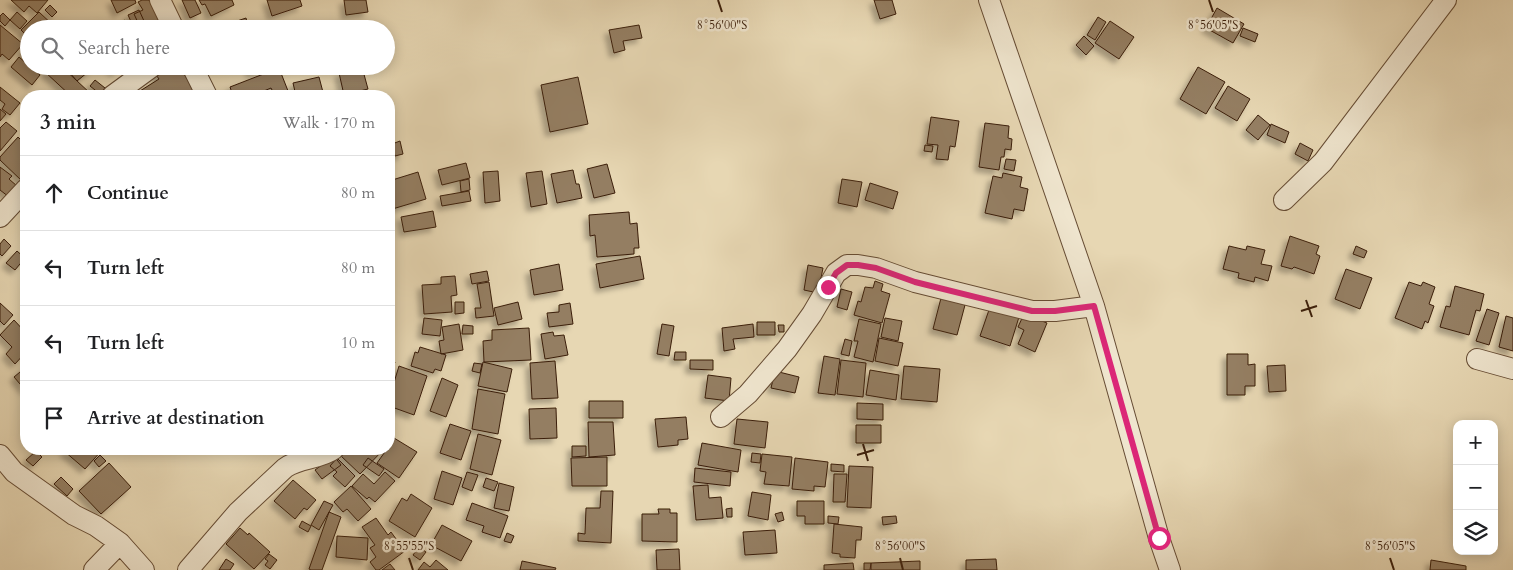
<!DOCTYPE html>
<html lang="en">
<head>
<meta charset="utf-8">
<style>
	body { margin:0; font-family:Cardo,serif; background:#f2f2f2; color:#202124 }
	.controls { position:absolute; right:15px; bottom:15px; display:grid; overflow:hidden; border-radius:10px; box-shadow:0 2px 12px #0003 }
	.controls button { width:45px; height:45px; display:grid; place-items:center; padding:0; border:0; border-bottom:1px solid #e0e0e0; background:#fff; color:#202124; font:25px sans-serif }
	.stop { position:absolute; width:15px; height:15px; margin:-11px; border:4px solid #db2777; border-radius:50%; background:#fff }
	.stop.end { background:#db2777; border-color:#fff; box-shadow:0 1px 5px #0008 }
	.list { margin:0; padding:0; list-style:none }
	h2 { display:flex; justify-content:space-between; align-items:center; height:65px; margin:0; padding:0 20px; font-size:21px }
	h2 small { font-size:16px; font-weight:400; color:#757577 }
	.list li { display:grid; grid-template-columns:32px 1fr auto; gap:15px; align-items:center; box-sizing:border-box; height:75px; padding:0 20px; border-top:1px solid #e0e0e0 }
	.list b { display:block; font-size:19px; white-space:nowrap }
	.list em { font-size:16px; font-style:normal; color:#757577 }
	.icon { flex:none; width:28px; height:28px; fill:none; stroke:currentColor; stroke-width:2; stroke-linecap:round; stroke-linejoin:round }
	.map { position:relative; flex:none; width:1513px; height:570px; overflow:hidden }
	.search { position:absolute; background:#fff; box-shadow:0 2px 12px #0003; left:20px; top:20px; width:375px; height:55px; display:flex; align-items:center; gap:12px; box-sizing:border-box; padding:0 18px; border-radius:28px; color:#757577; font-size:19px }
	.panel { position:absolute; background:#fff; box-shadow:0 2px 12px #0003; left:20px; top:90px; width:375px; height:365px; border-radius:20px }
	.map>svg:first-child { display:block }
	.building { fill:#947e62; stroke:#3b1e0a; filter:url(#shadow) }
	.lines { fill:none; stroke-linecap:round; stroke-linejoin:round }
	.minor-casing { stroke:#664c34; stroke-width:22 }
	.minor { stroke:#efe5ce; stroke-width:20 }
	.route { stroke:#db2777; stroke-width:6 }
	.ticks { fill:none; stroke:#3b1e0a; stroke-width:2 }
	.ticks-label { font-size:12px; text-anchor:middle; fill:#3b1e0a; stroke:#efe5ce; stroke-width:5; stroke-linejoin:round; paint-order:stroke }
</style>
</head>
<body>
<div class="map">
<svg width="1513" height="570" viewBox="0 0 1513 570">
	<defs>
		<filter id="shadow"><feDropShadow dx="-4.5" dy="4.5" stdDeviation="2.5" flood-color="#0004"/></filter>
	</defs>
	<rect width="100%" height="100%" fill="#e7d7b3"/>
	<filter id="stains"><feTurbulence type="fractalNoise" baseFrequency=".004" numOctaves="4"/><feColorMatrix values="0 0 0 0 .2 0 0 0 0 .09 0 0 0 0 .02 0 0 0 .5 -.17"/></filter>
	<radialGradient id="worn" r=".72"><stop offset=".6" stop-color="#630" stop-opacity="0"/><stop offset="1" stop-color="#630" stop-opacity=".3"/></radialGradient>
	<path class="building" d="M11 0H48L37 13 29 6 24 12Z
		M111 0H135L136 3 117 13Z
		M142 0H149L166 25 157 29H141L134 14 143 10 138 2Z
		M182 0H195L201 13 190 18Z
		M199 0H232L234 5 211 16 205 4 202 5Z
		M267 0H300L302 6 272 16Z
		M344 0H366L368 12 346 15Z
		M874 0H892L896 14 880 19Z
		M50 5 57 12 52 17 45 10Z
		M1217 8 1244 24 1233 43 1206 28Z
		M139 10 144 21 133 26 128 15Z
		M17 12 27 21 20 29 10 20Z
		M39 12 55 27 59 23 65 29H29V38L21 30Z
		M3 13 10 20 5 26 0 21V16Z
		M1098 17 1106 22 1095 40 1087 35Z
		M246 18 249 29H227L225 25Z
		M125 20 130 29H113L112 27Z
		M1110 21 1134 37 1119 59 1095 43Z
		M317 24 318 29H300Z
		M0 25 23 44 9 60 2 54 0 57Z
		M639 25 642 38 623 41 625 50 614 53 609 30Z
		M1243 28 1258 34 1255 42 1240 36Z
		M1084 36 1094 46 1086 55 1076 45Z
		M29 44V59L21 52Z
		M19 57 40 75 32 85 11 67Z
		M51 66H61L91 94 89 96H71L45 72Z
		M64 66H91L93 68 77 81Z
		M109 66H120L115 72Z
		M163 66H179L198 96H132L159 79 154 72Z
		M249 66H273L251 73Z
		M362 67 368 89 344 95 339 73Z
		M1198 67 1225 82 1206 114 1180 99Z
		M279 68 290 96H275L271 88 252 96H233L230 87Z
		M319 77 324 96H296L293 83Z
		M578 77 588 124 550 132 541 85Z
		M95 80 105 88 100 94 90 86Z
		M1228 86 1250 99 1237 121 1215 108Z
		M0 87 20 103 10 115 2 109 5 104 0 100Z
		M0 109 6 114 0 121Z
		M1258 115 1270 125 1258 140 1246 130Z
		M931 117 959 121 955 147 950 146 948 160 936 159 938 145 927 144Z
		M6 122 17 131 0 151V128Z
		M985 123 1009 126 1008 138 1012 139 1011 150 1005 149 1004 157H1001L999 170 979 167Z
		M1271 124 1289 132 1285 143 1267 135Z
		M18 137 26 145V179L23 182 0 160V157Z
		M400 141 403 154 395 156 392 144Z
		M1300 143 1313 150 1308 161 1295 154Z
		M925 145 933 146 932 152 924 151Z
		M1006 159 1016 160 1014 171 1004 169Z
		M466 163 470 178 442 185 438 170Z
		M607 164 615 193 594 198 587 169Z
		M0 167 12 176 9 179 17 186 9 197 0 190Z
		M573 170 576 184H579L582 198 557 203 551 174Z
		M498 171 500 201 485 203 483 172Z
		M542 171 547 204 531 207 526 173Z
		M418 172 426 199 389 210V181Z
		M1003 173 1022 177 1020 187 1028 189 1024 211 1014 209 1012 219 985 213 993 176 1002 178Z
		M469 179 470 190 461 192 460 181Z
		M842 179 862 182 857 207 838 203Z
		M870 183 898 192 893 209 865 200Z
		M469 191 471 201 442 206 440 196Z
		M433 211 436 227 404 232 401 217Z
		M629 212 630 224 637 223 639 248H634V254L597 257 595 235 590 236 589 215Z
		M1290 236 1319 246 1316 254 1320 256 1314 274 1294 267 1292 269 1281 266Z
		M4 239 11 246 2 256 0 254V244Z
		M1229 246 1246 250 1247 246 1265 250 1261 264 1272 266 1268 281 1255 277 1254 282 1238 278 1239 273 1223 269Z
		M1356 246 1367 251 1364 258 1353 254Z
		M17 251 25 258 15 270 6 263Z
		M640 256 644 279 600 288 596 264Z
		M559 264 563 290 534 295 530 270Z
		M808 265 823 268 818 293 804 290Z
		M1346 269 1372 278 1360 309 1335 299Z
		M487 271 489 281 472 284 470 274Z
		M455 276 457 295 451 296 452 312 424 314 422 285 441 284V277Z
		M875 281 883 284 881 291 890 294 882 323 854 315 858 301 861 302 865 287 873 288Z
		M489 282 494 316 476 318 475 308H481L477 284Z
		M1409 282 1421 286 1423 282 1435 287 1429 304 1434 306 1428 323 1425 321 1422 329 1395 318Z
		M1455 286 1484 294 1480 311 1476 310 1469 335 1440 327 1446 306 1450 307Z
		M841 289 852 292 847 310 837 307Z
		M941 298 965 305 957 335 933 329Z
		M455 302H464V313L455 314Z
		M518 302 522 319 498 325 494 308Z
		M0 303 13 315 4 325 0 321Z
		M570 303 573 324 549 327 547 313 559 312V305Z
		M990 307 1019 317 1010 346 980 336Z
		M1487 309 1499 313 1489 345 1476 341Z
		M1024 314 1047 323 1035 352 1018 344 1024 330 1018 327Z
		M1506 316 1513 318V351L1499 347Z
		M424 318 442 320 440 336 422 334Z
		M885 318 902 321 898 341 881 337Z
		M859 319 881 324 873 362 854 357 858 341H854Z
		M14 320 26 333V352L15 364 6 354 12 347 0 335Z
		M757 322H775V335H757Z
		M459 324 463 350 441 354 439 341 444 340 442 327Z
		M662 324 674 326 669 356 657 354Z
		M753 324 754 337 733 339 735 349 724 351 722 328Z
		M463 325 473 326V334H462Z
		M778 325H784V332H779Z
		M529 328 531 360 484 362 483 341 492 340V330Z
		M553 332 554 336 564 335 568 355 545 359 541 334Z
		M879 338 903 343 898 366 875 361Z
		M845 339 852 341 849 356 841 354Z
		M420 347 446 355 441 371 435 369 433 373 411 366 415 352 418 353Z
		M675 352H686V360H674Z
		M1227 354H1248V365L1255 364V386H1245V395H1227Z
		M824 356 840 359 835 395 818 393Z
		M389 359 395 362 391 372 389 371Z
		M690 360H713V370L690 369Z
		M841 360 866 363 863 397 837 394Z
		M555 361 558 398 532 399 530 363Z
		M483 362 512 369 507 392 478 386Z
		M474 363 482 364 480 373 472 371Z
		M1285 365 1286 391 1269 392 1267 366Z
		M399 366 427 376 414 415 389 406V399Z
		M904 366 940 369 937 402 901 399Z
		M26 367V391L14 377Z
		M870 370 899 375 896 400 866 395Z
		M775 371 799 377 795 393 771 388Z
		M708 375 731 378 729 401 705 398Z
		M442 378 458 385 446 417 430 411Z
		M478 389 505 394 498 434 472 429Z
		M589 401H623V418H589Z
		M857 403 883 404V420L857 419Z
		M556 408 557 438 530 439 529 409Z
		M686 417 688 439 678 440V445L658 447 655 419Z
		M737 419 768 422 765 448 734 444Z
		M588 422H613L615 455 589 457Z
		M450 424 471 431 461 460 440 453Z
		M856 425H881V443H856Z
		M478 434 501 440 492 475 470 469Z
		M394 438 417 452 399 478 377 463 387 449H389V446Z
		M702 443 741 450 738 472 698 465Z
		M572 446H586V456L572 457Z
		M66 449H103L85 469 64 451Z
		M348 449H384L360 474 341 456Z
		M36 451 42 457 33 466 26 460Z
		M752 453 761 454 760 463 751 462Z
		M762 454 792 457 789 486 764 484 766 472 760 471Z
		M100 455 106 461 99 467 94 461Z
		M334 456 341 465 322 479 315 470Z
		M607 457V486H572L571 458Z
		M337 458 355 476 345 487 333 476 337 472 330 466Z
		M368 458 384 469 379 476 363 465Z
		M795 458 828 462 825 487 814 486V491L792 489Z
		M109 463 131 487 101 514 79 491Z
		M831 464 844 465V472L831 471Z
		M849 466 873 467 871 508 847 507Z
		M695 468 731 472 730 486 694 482Z
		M442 471 462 478 453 505 434 499Z
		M385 472 395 481 375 502 369 497 367 499 352 486 363 474 374 484Z
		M467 472 478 475 472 491 462 487Z
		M834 474H847L845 502H833Z
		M61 477 73 489 67 496 54 484Z
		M486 478 498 482 494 491 483 487Z
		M293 480 316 500 307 510 304 508 295 519 274 501Z
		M499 483 514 487 509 511 494 508Z
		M708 485 709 498 721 497 723 518 696 520 693 486Z
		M351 486 371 509 358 521 347 509 343 512 334 502Z
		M601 491H613L611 543 578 541V533L585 534 586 508H600Z
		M752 492 771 495 768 520 748 516Z
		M411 494 432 508 415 537 389 521 402 498 407 501Z
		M324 501 333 505 319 530 311 525Z
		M797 501H824V524H805V516H797Z
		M472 503 508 516 500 538 482 532 484 526 466 520Z
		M732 508V517H727L726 509Z
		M658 509H670V513H677V542L642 541V514H659Z
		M329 512 341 517 322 570H311L309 569Z
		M782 512 784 520 778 522 775 514Z
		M828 516 839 517 838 524 828 523Z
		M896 516 897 523 883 525 882 517Z
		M376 518 388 535 391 532 405 551 379 570H376L370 562 376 557 370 548 375 545 362 527Z
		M302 521 311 526 308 532 299 527Z
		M834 524 862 527 861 540H856L855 558 840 557V554L832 553Z
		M442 525 472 541 461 561 431 545Z
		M240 528 248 535 249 533 270 552 254 569 226 544Z
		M775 530 777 553 745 555 743 532Z
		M507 533 514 536 511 543 504 541Z
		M337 536 368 538 367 560 336 557Z
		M419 547 426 552 420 560 413 555Z
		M679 549 680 570H657L656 550Z
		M269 554 277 560 270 569 265 565 268 561 265 559Z
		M226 559 234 564 230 570H219Z
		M996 559 997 570H966V560Z
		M436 560 448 570H418L424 562 430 567Z
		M1431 560 1466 566V570H1430Z
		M522 561 556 568 555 570H520Z
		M920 561V570H871V563Z
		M853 563 854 570H824V565Z
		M864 563H871L870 570H864Z
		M390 564 395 570H382Z"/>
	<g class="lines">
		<g class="minor-casing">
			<path id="minor" d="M160 0 174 29
				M989 0 1094 306 1159 538 1170 570
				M192 66 207 96
				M112 96 153 66
				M1284 200 1323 162 1446 0
				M0 217 26 189
				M1477 359 1513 369
				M721 417 748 394 787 349 812 314 836 273 847 265H858L876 268 915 282 1032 311H1055L1094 306
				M0 455 14 472 74 515 96 526 120 543 144 570
				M94 570 120 543
				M188 570 238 512 285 468C300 457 319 460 334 449"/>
		</g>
		<use href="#minor" class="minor"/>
	</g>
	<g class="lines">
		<path class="route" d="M828 287 836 273 847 265H858L876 268 915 282 1032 311H1055L1094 306 1159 538"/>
	</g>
	<path class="ticks" d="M718 0 722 12M1209 0 1213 12M1306 300 1312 317M1301 311 1317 306M863 444 868 461M857 455 874 450M409 558 413 570M900 558 903 570M1390 558 1394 570"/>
	<g class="ticks-label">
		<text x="722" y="29">8°56'00"S</text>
		<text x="1213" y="29">8°56'05"S</text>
		<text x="409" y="550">8°55'55"S</text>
		<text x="900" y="550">8°56'00"S</text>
		<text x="1390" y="550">8°56'05"S</text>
	</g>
	<rect width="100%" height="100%" filter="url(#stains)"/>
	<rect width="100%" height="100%" fill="url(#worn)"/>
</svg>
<div class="controls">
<button>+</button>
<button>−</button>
<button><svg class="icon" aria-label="layers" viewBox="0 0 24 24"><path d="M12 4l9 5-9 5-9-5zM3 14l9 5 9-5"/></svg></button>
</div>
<div class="stop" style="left:1159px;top:538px"></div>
<div class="stop end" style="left:828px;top:287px"></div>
<div class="search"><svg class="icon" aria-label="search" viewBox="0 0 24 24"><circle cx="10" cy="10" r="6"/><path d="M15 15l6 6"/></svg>Search here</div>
<section class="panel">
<h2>3 min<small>Walk · 170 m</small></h2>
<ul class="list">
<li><svg class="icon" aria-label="ahead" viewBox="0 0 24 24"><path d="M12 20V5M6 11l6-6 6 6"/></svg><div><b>Continue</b></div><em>80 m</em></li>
<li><svg class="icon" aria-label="left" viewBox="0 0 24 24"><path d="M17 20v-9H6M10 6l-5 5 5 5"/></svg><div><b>Turn left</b></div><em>80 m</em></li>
<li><svg class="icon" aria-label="left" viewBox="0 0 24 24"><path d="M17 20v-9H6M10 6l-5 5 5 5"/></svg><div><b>Turn left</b></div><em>10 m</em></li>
<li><svg class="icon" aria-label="arrive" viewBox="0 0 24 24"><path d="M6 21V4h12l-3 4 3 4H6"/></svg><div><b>Arrive at destination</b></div></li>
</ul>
</section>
</div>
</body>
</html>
